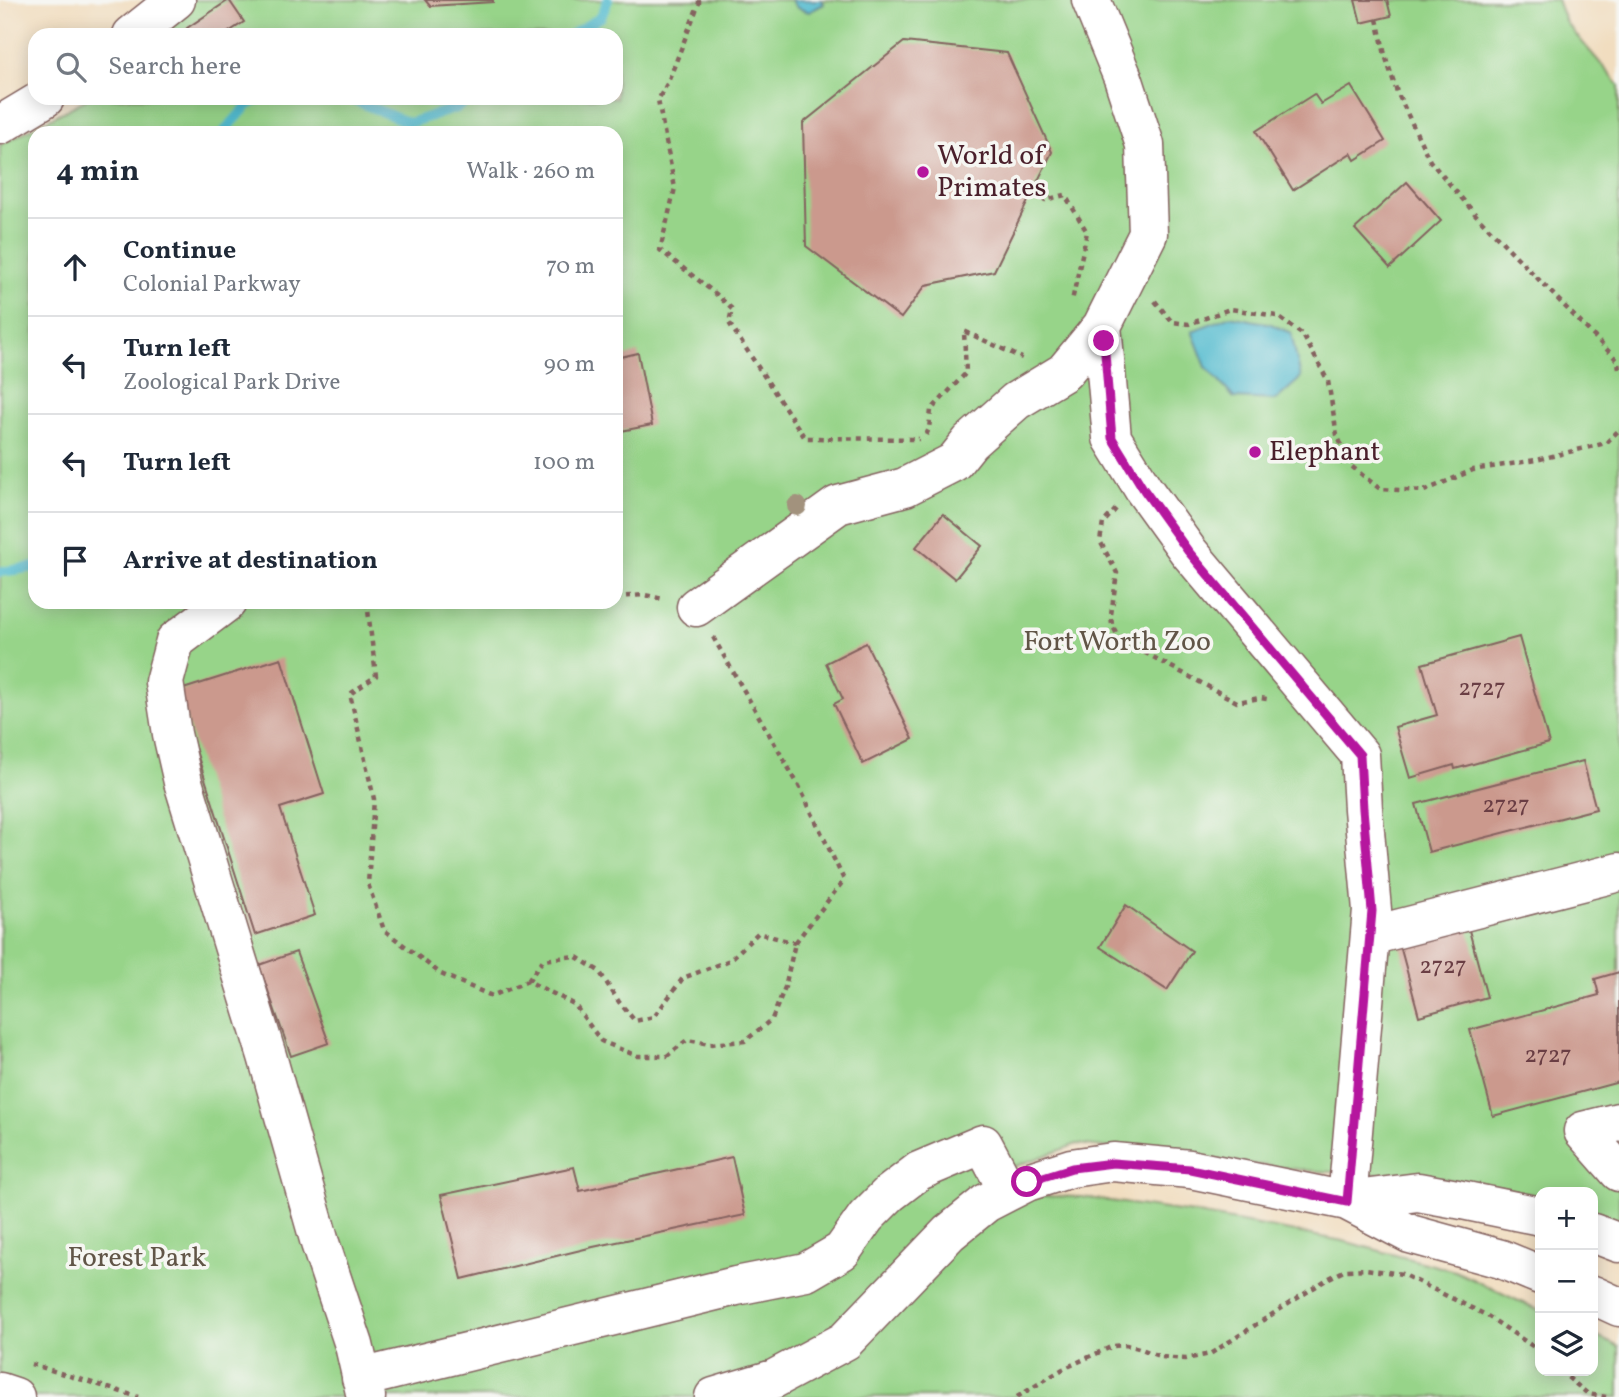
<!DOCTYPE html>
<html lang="en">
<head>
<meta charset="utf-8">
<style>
	body { margin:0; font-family:Vollkorn,serif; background:#f2f2f3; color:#1f2937 }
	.controls { position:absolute; right:21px; bottom:21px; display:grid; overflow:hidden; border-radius:14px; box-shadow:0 4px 18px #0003 }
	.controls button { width:63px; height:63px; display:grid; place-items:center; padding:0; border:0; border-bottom:2px solid #e0e1e3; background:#fff; color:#1f2937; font:35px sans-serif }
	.stop { position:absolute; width:21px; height:21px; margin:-16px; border:5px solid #b5179e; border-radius:50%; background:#fff }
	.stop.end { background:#b5179e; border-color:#fff; box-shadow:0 2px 7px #0008 }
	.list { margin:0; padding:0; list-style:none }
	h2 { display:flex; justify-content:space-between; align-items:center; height:91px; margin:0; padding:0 28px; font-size:30px }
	h2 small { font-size:23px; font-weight:400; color:#747a83 }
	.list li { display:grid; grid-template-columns:46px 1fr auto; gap:21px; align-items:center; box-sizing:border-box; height:98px; padding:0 28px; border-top:2px solid #e0e1e3 }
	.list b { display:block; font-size:26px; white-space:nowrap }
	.list p { margin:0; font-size:23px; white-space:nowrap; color:#747a83 }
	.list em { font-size:23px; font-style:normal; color:#747a83 }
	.icon { flex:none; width:38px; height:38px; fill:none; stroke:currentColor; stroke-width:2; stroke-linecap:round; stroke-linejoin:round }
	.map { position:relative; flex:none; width:1619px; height:1397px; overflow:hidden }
	.search { position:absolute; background:#fff; box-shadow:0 4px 18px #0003; left:28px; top:28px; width:595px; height:77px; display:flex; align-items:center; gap:18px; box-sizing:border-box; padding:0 24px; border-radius:21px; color:#747a83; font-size:26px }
	.panel { position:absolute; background:#fff; box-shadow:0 4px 18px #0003; left:28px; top:126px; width:595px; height:483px; border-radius:21px }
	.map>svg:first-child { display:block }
	.green { fill:#97d489; stroke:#707a5a; stroke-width:2; fill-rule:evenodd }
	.water { fill:#52bbcf; stroke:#4e6d7d; stroke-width:2 }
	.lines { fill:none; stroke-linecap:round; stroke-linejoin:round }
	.stream { stroke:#52bbcf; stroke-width:10 }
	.building { fill:#cb998d }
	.minor-casing { stroke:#84625f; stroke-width:41 }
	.path { stroke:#84625f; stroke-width:4.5; stroke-dasharray:5 5; stroke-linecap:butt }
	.minor { stroke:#fff; stroke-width:38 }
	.tree { fill:#a2927d }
	.route { stroke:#b5179e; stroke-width:9 }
	.poi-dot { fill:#b5179e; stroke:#f6f6f2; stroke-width:2.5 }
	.labels { text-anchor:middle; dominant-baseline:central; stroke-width:7; stroke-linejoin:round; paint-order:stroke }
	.number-label { font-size:24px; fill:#6a3e44 }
	.poi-label { font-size:28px; fill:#4a1f2b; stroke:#f6f6f2; text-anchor:start }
	.park-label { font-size:28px; fill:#615547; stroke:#f6f6f2 }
</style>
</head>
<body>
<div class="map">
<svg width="1619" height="1397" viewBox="0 0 1619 1397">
	<rect width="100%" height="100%" fill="#f6f6f2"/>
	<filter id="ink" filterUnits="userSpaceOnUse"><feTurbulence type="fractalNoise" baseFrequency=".0143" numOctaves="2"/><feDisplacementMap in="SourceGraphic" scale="14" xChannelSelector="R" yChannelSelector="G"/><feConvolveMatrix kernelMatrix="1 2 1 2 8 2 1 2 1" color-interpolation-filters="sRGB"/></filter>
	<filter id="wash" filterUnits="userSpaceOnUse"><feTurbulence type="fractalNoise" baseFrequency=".00686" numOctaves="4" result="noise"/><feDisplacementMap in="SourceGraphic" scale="28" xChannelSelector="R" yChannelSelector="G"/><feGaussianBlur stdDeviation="1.57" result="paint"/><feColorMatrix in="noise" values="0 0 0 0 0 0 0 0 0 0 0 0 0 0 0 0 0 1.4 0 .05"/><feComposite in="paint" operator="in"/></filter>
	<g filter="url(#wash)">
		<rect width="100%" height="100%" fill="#f1ddbf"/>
		<path class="green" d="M146 0H1557L1566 23 1619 85V1225L1593 1213V1192H1540V1196L1433 1177 1313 1171 1077 1144 1013 1167 970 1194 1082 1197 1193 1213 1343 1241 1455 1271 1540 1311V1371H1593V1335L1619 1347V1397H0V145L89 98H616V35H132ZM35 133H616V602H35Z"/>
		<path class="water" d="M791 0H822L824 4 809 12 797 8Z
			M1230 316 1271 324 1291 333 1301 378 1276 400 1234 398 1206 367 1192 331Z"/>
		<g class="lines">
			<path class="stream" d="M571 35 601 17 608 0
				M349 98 409 123 457 108 470 98
				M223 133 247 106 260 98
				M0 572 35 567"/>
		</g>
		<g id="blocks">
			<path class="building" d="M229 0 244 22 224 35H192L187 28Z
				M425 0H493V2L430 6Z
				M1355 0H1387L1391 16 1361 23Z
				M904 42 1007 53 1052 152 994 271 926 285 901 318 806 246 803 123Z
				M1351 86 1385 141 1355 160 1351 153 1293 190 1256 131 1314 94 1321 104Z
				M1407 182 1441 221 1390 268 1355 229Z
				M638 353 652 425 616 432V358Z
				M943 514 982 546 955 579 916 547Z
				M1519 637 1549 743 1455 769 1454 765 1410 778 1395 727 1437 715 1422 664Z
				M866 643 913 739 863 764 834 704 843 699 826 663Z
				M281 658 324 794 280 808 315 915 255 935 177 691Z
				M1583 761 1596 809 1429 852 1416 804Z
				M1126 905 1192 951 1167 990 1100 947Z
				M1466 919 1487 997 1419 1016 1398 938Z
				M296 952 329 1043 291 1056 259 965Z
				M1619 972V1082L1493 1116 1470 1030 1599 995 1595 979Z
				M732 1157 745 1215 593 1247 462 1279 441 1195 574 1167 580 1191Z"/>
		</g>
	</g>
	<g filter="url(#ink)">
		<use href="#blocks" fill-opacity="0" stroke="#84625f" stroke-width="2"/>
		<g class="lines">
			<g class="minor-casing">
				<path id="minor" d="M1091 0 1123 78 1145 145 1148 234 1102 326 1112 438 1144 490 1188 551 1360 755 1363 809 1372 910 1347 1201
					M132 35 176 0
					M0 125 45 98
					M227 602 175 641 164 682 172 734 183 782 267 1056 320 1243 354 1345 366 1397
					M696 607 838 505 905 487 954 462 970 442 1016 401 1064 372 1102 326
					M1370 936 1619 872
					M1619 1122 1583 1131 1619 1172
					M1347 1201 1418 1192 1457 1199 1540 1216
					M1593 1233 1619 1243
					M1593 1295 1619 1307
					M361 1378 736 1286 806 1272 842 1251 866 1217 889 1194 919 1171 983 1144 1008 1191
					M0 1392 15 1397
					M714 1397 774 1379 845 1341 949 1233 986 1203 1027 1182 1071 1168 1113 1162 1190 1169 1347 1201 1410 1234 1501 1259 1540 1275"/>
			</g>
			<path class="path" d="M699 0V3L668 82 658 100 675 188 660 250 716 294 732 309 729 323 805 438 919 439
				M1377 19 1385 55 1397 92 1430 161 1476 215 1618 361 1619 370
				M1033 192 1045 200 1065 195 1087 232 1072 301
				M1155 301 1172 322 1189 324 1230 309 1277 316 1303 335 1328 381 1337 435 1351 466 1380 489 1424 491 1473 470 1536 460 1606 443 1619 430
				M926 435 929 429 931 410 966 373 964 331 1022 358
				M1116 509 1103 523 1100 541 1117 573 1111 615 1112 625 1117 634 1123 641 1237 702 1260 698 1267 699
				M616 597 645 595 663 599
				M367 602 376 676 350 694 374 799 368 884 384 930 441 974 492 996 528 981 574 1004 601 1041 637 1056H667L687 1040 710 1044 745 1041 772 1019 785 987 795 943 844 880 799 786 713 637
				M555 602H569
				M528 981 543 960 575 956 599 971 619 1002 635 1021 654 1017 683 978 730 960 758 933 795 943
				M31 1364 138 1397
				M1560 1371 1588 1394 1606 1397
				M1017 1397 1063 1369 1113 1346 1126 1345 1139 1348 1161 1357 1186 1359 1210 1354 1329 1278 1346 1270 1365 1269 1402 1274 1486 1315 1540 1351"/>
			<use href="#minor" class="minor"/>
		</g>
		<circle class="tree" cx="797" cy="506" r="10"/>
	</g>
	<g class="lines" filter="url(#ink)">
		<path class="route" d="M1027 1182 1072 1168 1113 1163 1190 1169 1347 1202 1372 911 1363 809 1360 755 1188 551 1144 490 1112 438 1104 341"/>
	</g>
	<g class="poi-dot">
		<circle cx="923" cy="172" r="7"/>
		<circle cx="1255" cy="452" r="7"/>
	</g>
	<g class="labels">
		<g class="number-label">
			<text x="1482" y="689">2727</text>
			<text x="1506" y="806">2727</text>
			<text x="1443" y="967">2727</text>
			<text x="1548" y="1056">2727</text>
		</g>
		<g class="poi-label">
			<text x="937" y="156">World of<tspan x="937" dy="32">Primates</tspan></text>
			<text x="1269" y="452">Elephant</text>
		</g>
		<g class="park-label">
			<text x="1117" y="642">Fort Worth Zoo</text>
			<text x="137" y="1258">Forest Park</text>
		</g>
	</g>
</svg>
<div class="controls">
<button>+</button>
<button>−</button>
<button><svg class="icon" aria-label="layers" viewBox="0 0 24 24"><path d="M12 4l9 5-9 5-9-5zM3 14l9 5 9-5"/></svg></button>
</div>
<div class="stop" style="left:1027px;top:1182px"></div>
<div class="stop end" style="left:1104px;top:341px"></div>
<div class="search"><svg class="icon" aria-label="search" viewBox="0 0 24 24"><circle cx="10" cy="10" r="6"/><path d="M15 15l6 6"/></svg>Search here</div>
<section class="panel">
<h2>4 min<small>Walk · 260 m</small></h2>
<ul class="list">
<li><svg class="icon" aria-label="ahead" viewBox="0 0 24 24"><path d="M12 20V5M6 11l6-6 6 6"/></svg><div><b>Continue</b><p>Colonial Parkway</p></div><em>70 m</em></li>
<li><svg class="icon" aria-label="left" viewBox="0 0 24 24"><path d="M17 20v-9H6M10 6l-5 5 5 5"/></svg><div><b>Turn left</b><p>Zoological Park Drive</p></div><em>90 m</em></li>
<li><svg class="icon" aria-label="left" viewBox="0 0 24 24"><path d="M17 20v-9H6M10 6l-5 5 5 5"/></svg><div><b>Turn left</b></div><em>100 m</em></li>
<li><svg class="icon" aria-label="arrive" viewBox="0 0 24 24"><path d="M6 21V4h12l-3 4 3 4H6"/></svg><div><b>Arrive at destination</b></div></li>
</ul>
</section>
</div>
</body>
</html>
